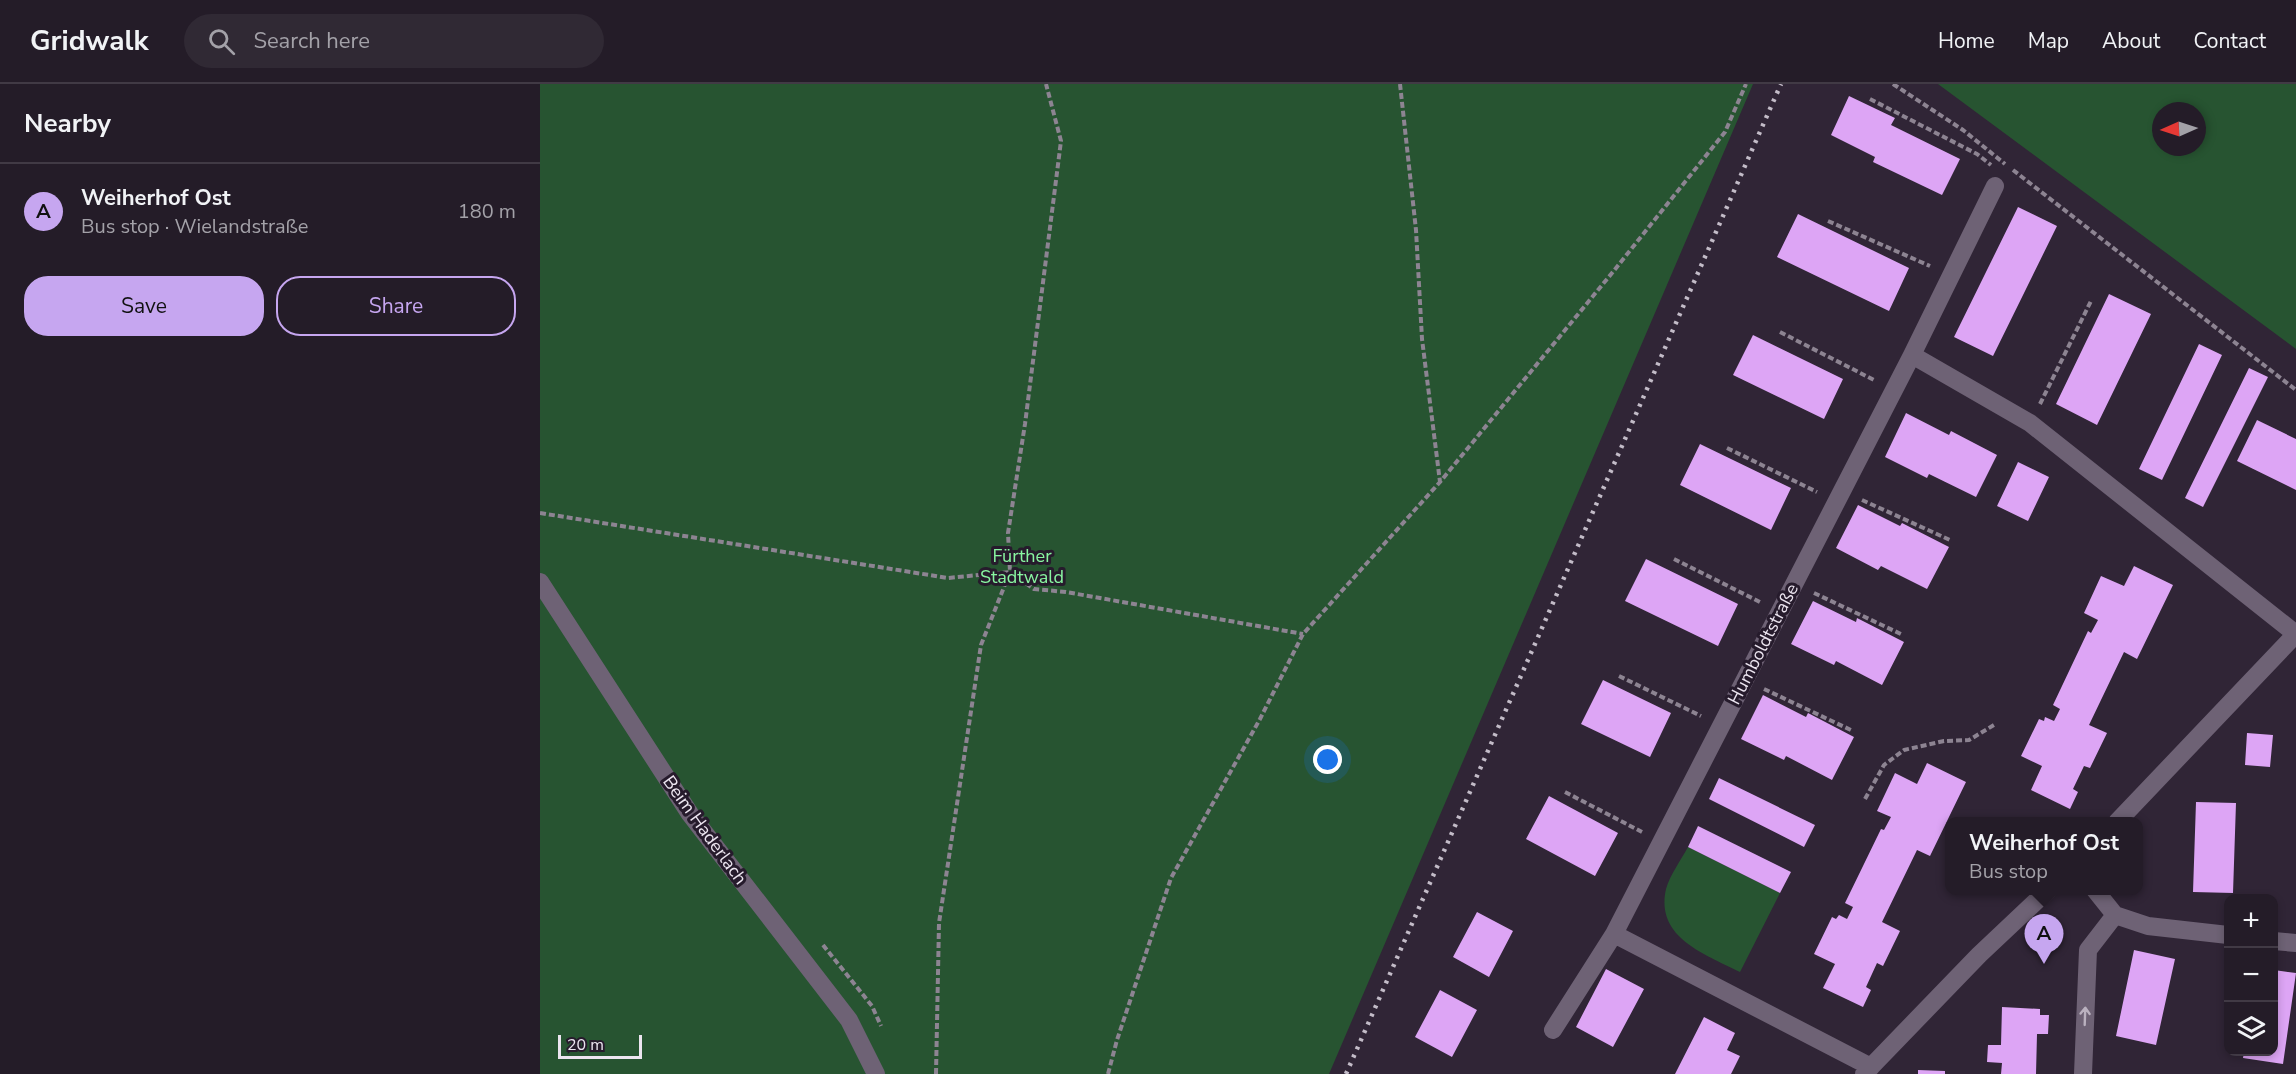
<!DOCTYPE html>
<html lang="en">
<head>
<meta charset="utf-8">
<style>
	body { margin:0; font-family:"Nunito Sans",sans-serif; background:#302934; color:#f1f3f6 }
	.controls { position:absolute; right:18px; bottom:18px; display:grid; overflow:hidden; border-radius:12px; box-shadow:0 3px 9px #0003 }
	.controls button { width:54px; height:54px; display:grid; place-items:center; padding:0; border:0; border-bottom:2px solid #413a45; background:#241c28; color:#f1f3f6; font:30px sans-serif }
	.compass { position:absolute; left:1612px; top:18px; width:54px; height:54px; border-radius:50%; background:#241c28; box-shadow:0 3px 9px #0003; rotate:267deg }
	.scale { position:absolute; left:18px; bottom:15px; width:84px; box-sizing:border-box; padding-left:6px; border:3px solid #ece5f0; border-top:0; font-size:16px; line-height:21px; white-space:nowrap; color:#ece5f0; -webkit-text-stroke:4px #261b2c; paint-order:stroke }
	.you { position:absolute; left:788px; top:676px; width:21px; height:21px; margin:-15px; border:4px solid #fff; border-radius:50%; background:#1a73e8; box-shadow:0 0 0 9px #1a73e833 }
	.badge { display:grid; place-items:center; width:39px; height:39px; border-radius:50%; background:#c6a6f0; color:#111; font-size:20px; font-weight:700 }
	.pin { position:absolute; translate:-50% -50px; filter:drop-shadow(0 2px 3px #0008) }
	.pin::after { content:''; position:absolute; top:32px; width:21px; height:18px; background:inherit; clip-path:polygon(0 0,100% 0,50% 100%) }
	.popup { position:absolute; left:1405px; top:733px; width:198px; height:78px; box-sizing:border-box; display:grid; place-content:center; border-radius:12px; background:#241c28; filter:drop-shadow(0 2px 4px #0005); font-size:20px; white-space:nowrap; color:#a3a1a8 }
	.popup b { font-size:22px; color:#f1f3f6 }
	.popup::after { content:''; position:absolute; left:50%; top:100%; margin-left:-12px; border:12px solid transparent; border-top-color:#241c28 }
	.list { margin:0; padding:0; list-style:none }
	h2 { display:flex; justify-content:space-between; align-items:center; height:78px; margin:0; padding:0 24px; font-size:26px }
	h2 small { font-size:20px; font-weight:400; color:#a3a1a8 }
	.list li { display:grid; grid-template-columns:39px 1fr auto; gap:18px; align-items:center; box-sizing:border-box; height:96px; padding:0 24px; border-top:2px solid #413a45 }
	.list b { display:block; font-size:22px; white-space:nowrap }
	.list p { margin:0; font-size:20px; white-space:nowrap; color:#a3a1a8 }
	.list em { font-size:20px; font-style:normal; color:#a3a1a8 }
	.actions { display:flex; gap:12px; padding:18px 24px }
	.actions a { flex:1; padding:14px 0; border:2px solid #c6a6f0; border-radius:24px; text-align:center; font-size:21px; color:#c6a6f0 }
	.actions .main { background:#c6a6f0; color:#111 }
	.icon { flex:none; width:33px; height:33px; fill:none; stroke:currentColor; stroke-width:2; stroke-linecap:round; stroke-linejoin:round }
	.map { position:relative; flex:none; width:1756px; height:990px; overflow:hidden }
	header { display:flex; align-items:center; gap:36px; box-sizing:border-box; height:84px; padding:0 30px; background:#241c28; border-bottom:2px solid #413a45 }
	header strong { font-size:28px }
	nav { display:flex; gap:33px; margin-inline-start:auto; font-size:21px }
	.search { width:420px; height:54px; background:#302934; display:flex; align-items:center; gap:15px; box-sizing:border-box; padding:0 21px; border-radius:33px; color:#a3a1a8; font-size:22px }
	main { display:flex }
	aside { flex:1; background:#241c28 }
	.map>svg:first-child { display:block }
	.green { fill:#275431; fill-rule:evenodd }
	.building { fill:#dda5f5 }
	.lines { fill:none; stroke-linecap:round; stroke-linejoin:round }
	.path { stroke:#8d8492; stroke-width:4; stroke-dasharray:6 3; stroke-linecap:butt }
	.minor { stroke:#6e6275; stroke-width:18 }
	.rail { stroke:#c3bcc8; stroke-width:4.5; stroke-dasharray:3 6; stroke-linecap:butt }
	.oneway { stroke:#bab1bf }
	.labels { text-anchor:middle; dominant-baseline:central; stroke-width:6; stroke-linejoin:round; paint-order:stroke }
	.park-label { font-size:18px; fill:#89f6a1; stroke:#261b2c }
	.street-label { font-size:18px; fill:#ece5f0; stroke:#261b2c }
</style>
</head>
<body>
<header>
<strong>Gridwalk</strong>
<div class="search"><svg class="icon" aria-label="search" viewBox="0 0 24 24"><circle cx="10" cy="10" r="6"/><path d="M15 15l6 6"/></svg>Search here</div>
<nav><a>Home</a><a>Map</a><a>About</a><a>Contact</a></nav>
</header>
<main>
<aside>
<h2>Nearby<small></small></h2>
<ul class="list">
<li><span class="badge">A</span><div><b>Weiherhof Ost</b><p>Bus stop · Wielandstraße</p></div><em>180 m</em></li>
</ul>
<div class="actions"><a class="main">Save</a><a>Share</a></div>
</aside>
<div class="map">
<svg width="1756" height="990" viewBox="0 0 1756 990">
	<rect width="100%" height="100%" fill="#302536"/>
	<path class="green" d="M0 0H1213L789 990H0Z
		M1398 0H1756V265ZM1621 27H1657V63H1621Z
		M1148 763 1240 809 1200 888C1165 870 1115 854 1126 805 1130 791 1141 776 1148 763Z"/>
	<path class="building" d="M1309 12 1355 34 1351 41 1420 75 1402 111 1333 78 1335 73 1291 51Z
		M1478 123 1517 142 1453 272 1414 253Z
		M1258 130 1369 184 1349 227 1237 173Z
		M1569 210 1611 230 1557 341 1516 320Z
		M1213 251 1303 295 1284 335 1193 291Z
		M1659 260 1682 271 1622 396 1599 385Z
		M1709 284 1728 293 1663 423 1645 414Z
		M1366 329 1409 351 1411 347 1457 371 1436 413 1389 390 1387 394 1345 373Z
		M1717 336 1756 355V406L1697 377Z
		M1160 360 1251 404 1231 446 1140 401Z
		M1478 378 1509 393 1488 437 1457 422Z
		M1318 421 1360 442 1362 439 1409 463 1387 505 1341 482 1338 486 1296 464Z
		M1106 475 1198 520 1178 562 1085 517Z
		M1594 482 1633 501 1597 575 1584 568 1549 641 1567 649 1550 684 1544 682 1533 705 1538 708 1530 725 1491 706 1502 682 1481 672 1499 635 1504 637 1505 633 1514 637 1520 625 1513 621 1548 547 1551 549 1558 536 1544 529 1561 492 1584 502Z
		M1273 517 1316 538 1317 534 1364 558 1342 601 1296 577 1294 581 1251 560Z
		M1063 596 1131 629 1110 673 1041 640Z
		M1223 611 1266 633 1268 629 1314 653 1292 696 1246 672 1244 676 1201 655Z
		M1707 649 1733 651 1730 683 1705 681Z
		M1387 679 1426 698 1390 772 1377 766 1342 838 1360 847 1343 882 1337 879 1326 903 1331 906 1323 923 1283 904 1295 880 1274 870 1292 833 1296 835 1299 831 1307 835 1313 823 1305 819 1341 745 1344 746 1351 733 1337 727 1355 689 1377 700Z
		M1179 694 1275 741 1264 763 1169 715Z
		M1009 712 1078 749 1055 792 986 755Z
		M1656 718 1696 719 1693 809 1653 808Z
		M1158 742 1251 788 1240 809 1148 763Z
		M937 828 973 847 949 893 913 873Z
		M1594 866 1635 875 1616 961 1576 952Z
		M1066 885 1104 905 1073 963 1036 943Z
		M1734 886 1756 889 1743 980 1703 974 1704 968H1734Z
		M900 906 937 926 912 973 875 953Z
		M1462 923 1500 925V931H1509L1508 950H1497L1496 990H1461L1462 979 1447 978 1448 961H1461Z
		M1164 933 1195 949 1187 966 1200 972 1191 990H1135Z
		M1378 986 1405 987V990H1378Z"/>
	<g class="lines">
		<path class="path" d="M860 0 876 146 882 255 900 398
			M1353 0 1423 46 1465 80
			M1330 15 1437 70 1451 81
			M1473 86 1756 306
			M1288 137 1390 182
			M1240 248 1334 296
			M1500 320 1551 217
			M1187 364 1277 408
			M1322 416 1410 456
			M0 429 408 494 470 488 494 505 526 508 763 550
			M1134 475 1220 518
			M1274 509 1363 551
			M1079 592 1161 632
			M1224 605 1313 647
			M1025 708 1102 748
			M1325 715 1344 681 1364 666 1404 657 1429 656 1454 641
			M283 861 332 922 341 942
			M396 990 399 839 441 561 470 488 468 449 485 340 521 57 506 0
			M568 990 577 956 631 794 720 635 763 550 900 398 1072 189 1185 48 1206 0"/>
		<path class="minor" d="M1372 271 1490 339 1756 550
			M0 498 150 730 309 936 336 990
			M1577 738 1756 550
			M1555 806 1575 831
			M1575 831 1608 842 1688 851
			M1734 857 1756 859
			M1013 946 1074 850
			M1331 983 1074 850 1372 271 1455 102
			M1324 990 1439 871 1508 806
			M1543 990 1548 866 1575 831"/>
		<path class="rail" d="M806 990 1241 0"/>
	</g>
	<defs><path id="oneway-shaft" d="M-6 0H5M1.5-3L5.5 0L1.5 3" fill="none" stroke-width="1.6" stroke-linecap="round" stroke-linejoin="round" transform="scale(1.5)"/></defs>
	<use class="oneway" href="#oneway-shaft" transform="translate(1545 932) rotate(-88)"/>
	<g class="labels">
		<g class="park-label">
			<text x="482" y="472">Fürther<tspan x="482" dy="21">Stadtwald</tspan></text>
		</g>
		<g class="street-label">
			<text transform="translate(1223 560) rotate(-63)">Humboldtstraße</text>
			<text transform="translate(165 746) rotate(54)">Beim Haderlach</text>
		</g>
	</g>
</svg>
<div class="controls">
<button>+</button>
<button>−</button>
<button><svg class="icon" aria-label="layers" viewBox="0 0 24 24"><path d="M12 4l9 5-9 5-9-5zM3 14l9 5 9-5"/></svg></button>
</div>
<svg class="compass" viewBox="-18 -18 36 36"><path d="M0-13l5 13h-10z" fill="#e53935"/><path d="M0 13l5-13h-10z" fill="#a3a1a8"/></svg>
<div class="scale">20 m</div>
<div class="you"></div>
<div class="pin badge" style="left:1504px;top:880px">A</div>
<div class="popup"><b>Weiherhof Ost</b>Bus stop</div>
</div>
</main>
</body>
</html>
